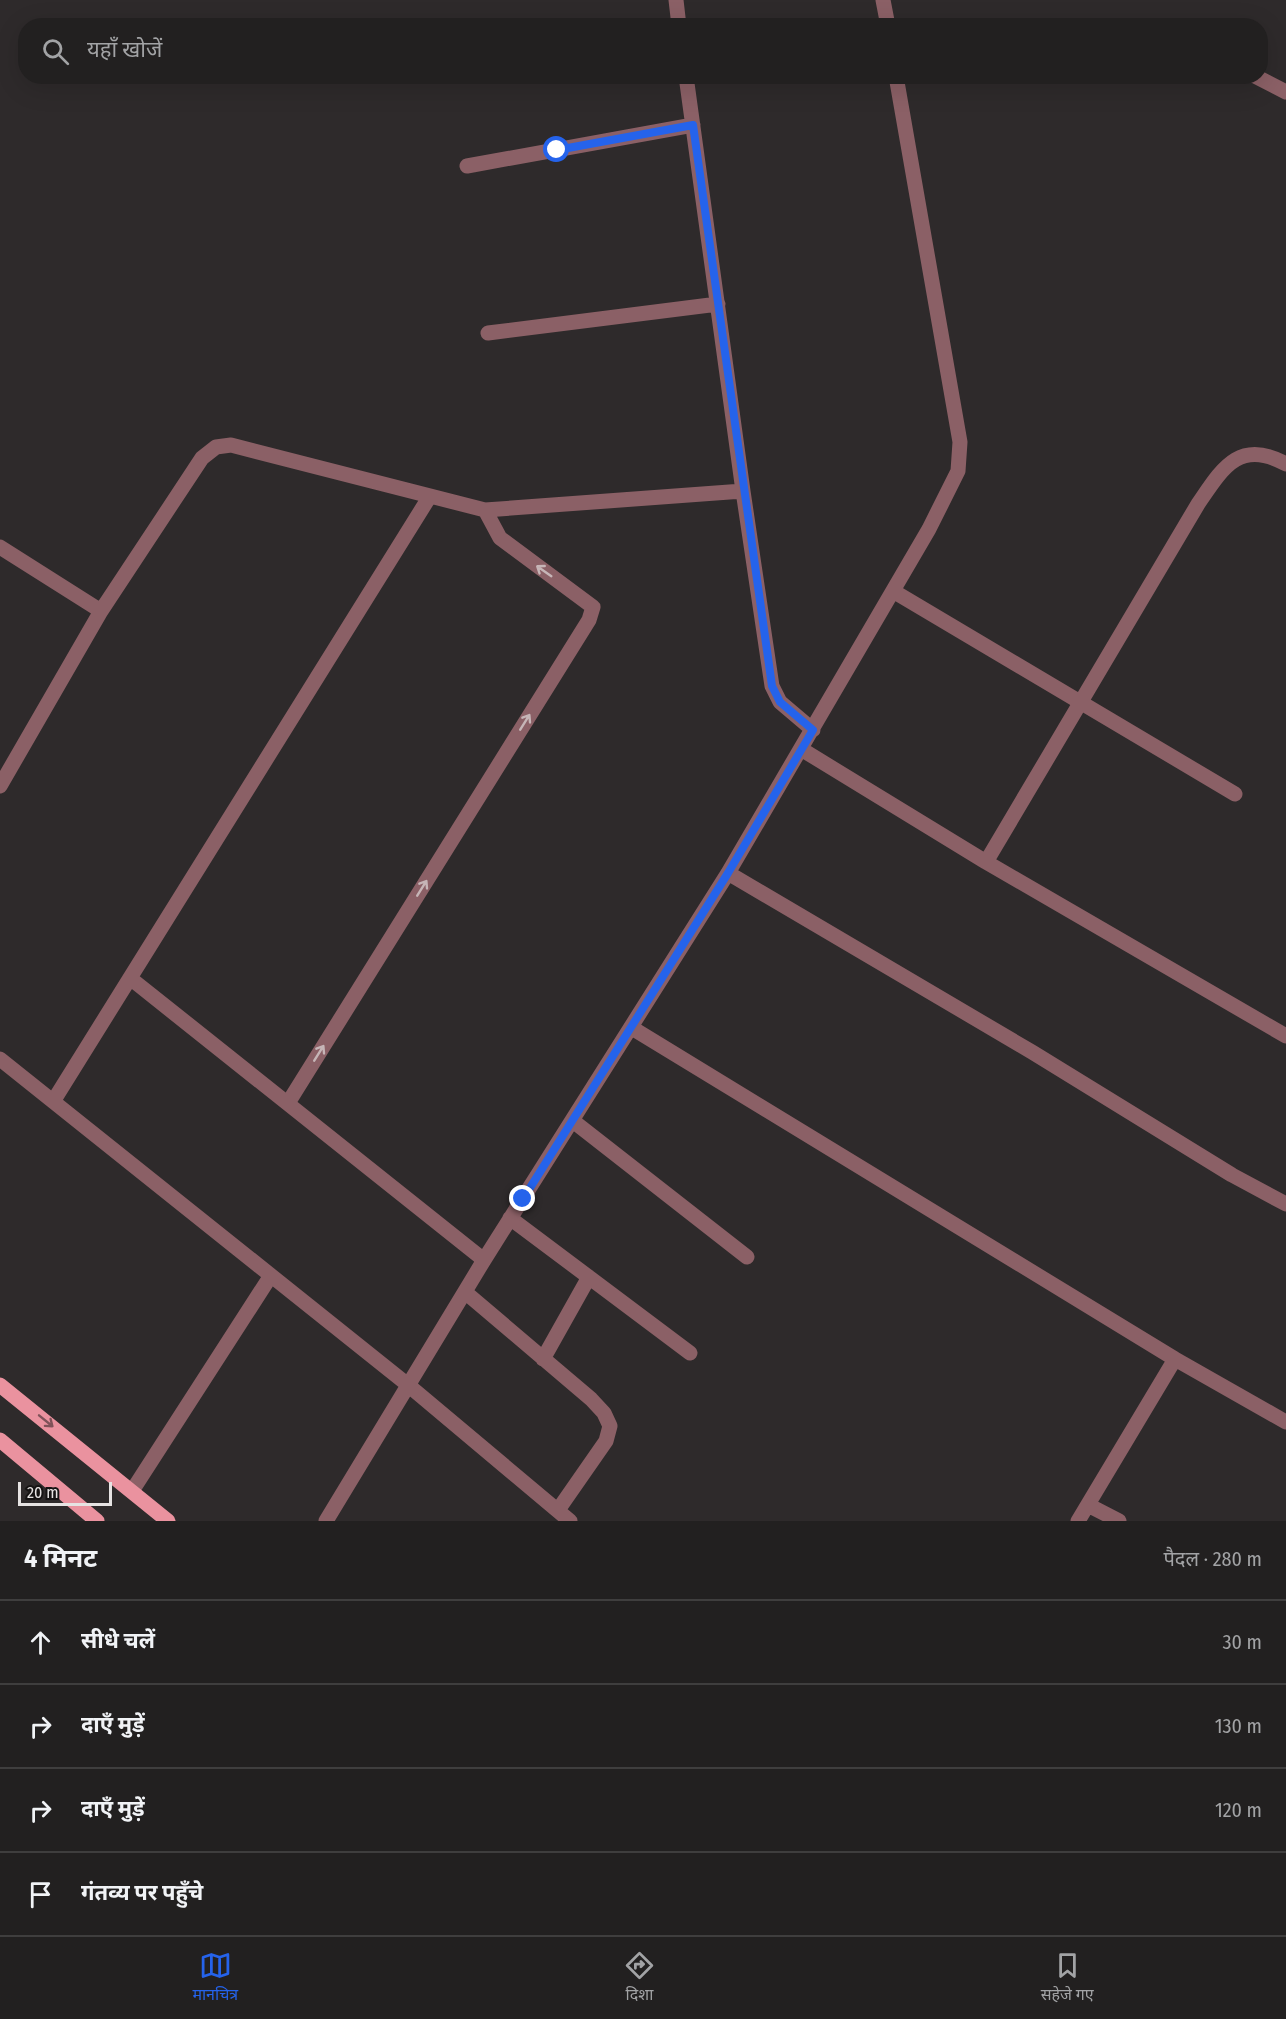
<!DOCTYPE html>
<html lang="hi">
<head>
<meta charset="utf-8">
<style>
	body { margin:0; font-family:"Fira Sans Condensed","Noto Sans Devanagari",sans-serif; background:#2e2d2d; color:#f1f3f6 }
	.scale { position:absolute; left:18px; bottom:15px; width:94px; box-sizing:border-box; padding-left:6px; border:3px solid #e6e3e3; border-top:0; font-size:16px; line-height:21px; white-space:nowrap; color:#e6e3e3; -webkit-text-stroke:4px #151313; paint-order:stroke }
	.stop { position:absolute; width:18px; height:18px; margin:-14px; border:4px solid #2563eb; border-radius:50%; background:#fff }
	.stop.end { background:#2563eb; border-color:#fff; box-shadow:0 2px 6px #0008 }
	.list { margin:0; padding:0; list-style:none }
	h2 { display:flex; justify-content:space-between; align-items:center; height:78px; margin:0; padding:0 24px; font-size:26px }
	h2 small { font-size:20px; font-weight:400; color:#a2a3a5 }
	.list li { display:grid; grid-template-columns:39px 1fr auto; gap:18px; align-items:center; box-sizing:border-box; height:84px; padding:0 24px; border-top:2px solid #3f3e3e }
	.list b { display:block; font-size:22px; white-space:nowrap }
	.list em { font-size:20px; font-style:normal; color:#a2a3a5 }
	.icon { flex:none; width:33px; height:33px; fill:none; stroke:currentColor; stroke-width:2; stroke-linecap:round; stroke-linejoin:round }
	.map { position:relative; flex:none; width:1286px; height:1521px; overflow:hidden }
	.search { position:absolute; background:#222020; box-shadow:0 6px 24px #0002; left:18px; right:18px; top:18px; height:66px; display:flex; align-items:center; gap:15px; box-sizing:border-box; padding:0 21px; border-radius:24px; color:#a2a3a5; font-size:22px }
	.sheet { height:414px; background:#222020 }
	nav { display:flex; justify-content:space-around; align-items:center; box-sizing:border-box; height:84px; border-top:2px solid #3f3e3e; background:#222020; font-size:16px; color:#a2a3a5 }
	nav a { display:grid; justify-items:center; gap:3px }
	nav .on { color:#2563eb }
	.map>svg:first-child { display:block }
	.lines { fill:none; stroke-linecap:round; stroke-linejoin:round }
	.minor { stroke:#8b6066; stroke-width:15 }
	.major { stroke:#ea929f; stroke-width:15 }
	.oneway { stroke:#c6b5b7 }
	.oneway2 { stroke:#805259 }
	.route { stroke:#2563eb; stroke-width:8 }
</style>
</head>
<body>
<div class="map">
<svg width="1286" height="1521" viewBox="0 0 1286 1521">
	<rect width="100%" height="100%" fill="#2e2a2b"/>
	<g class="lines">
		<path class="minor" d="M676 0 679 26
			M883 0 888 26
			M686 76 743 491
			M1255 76 1286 92
			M467 166 693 125
			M488 333 718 304
			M0 547 101 611
			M893 591 1235 794
			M801 749 986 862 1286 1036
			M0 786 101 611 202 458 216 447 231 445 485 510 743 491 772 686 780 702 813 730
			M986 862 1198 504C1222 469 1239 438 1286 464
			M728 873 1032 1052 1232 1175 1286 1204
			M130 978 484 1260
			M632 1028 1175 1359 1286 1422
			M0 1059 408 1385 570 1521
			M54 1100 430 496
			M288 1103 589 620 593 607 500 538 485 510
			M573 1121 747 1257
			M510 1218 690 1353
			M465 1292 591 1399 604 1413 610 1426 606 1441 558 1510
			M543 1359 589 1277
			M132 1491 270 1277
			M1088 1505 1119 1521
			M326 1521 484 1260 728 873 929 529 958 471 960 442 896 76
			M1078 1521 1175 1359"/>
		<path class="major" d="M0 1385 168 1521
			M0 1440 97 1521"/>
	</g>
	<defs><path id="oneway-shaft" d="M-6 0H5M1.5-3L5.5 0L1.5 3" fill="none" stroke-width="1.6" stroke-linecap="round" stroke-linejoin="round" transform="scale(1.5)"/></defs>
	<g class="oneway">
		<use href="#oneway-shaft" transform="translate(544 571) rotate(-145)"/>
		<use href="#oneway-shaft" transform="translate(525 722) rotate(-58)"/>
		<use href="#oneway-shaft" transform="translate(422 888) rotate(-58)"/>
		<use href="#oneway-shaft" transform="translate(319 1053) rotate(-58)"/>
	</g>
	<use class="oneway2" href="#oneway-shaft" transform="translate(46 1421) rotate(39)"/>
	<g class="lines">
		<path class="route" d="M523 1199 728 873 813 730 780 702 772 686 693 125 557 150"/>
	</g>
</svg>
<div class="scale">20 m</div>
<div class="stop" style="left:557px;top:150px"></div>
<div class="stop end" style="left:523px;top:1199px"></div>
<div class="search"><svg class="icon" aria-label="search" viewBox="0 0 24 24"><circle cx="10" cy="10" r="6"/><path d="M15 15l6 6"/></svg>यहाँ खोजें</div>
</div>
<section class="sheet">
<h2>4 मिनट<small>पैदल · 280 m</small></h2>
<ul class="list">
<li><svg class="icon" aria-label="ahead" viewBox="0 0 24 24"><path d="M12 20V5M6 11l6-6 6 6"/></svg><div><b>सीधे चलें</b></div><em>30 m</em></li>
<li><svg class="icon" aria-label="right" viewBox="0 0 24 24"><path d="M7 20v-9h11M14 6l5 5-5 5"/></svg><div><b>दाएँ मुड़ें</b></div><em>130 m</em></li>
<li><svg class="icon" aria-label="right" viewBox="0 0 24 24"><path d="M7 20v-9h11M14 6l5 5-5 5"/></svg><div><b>दाएँ मुड़ें</b></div><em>120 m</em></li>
<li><svg class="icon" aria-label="arrive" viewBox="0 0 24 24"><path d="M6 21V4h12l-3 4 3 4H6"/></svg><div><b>गंतव्य पर पहुँचे</b></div></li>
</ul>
</section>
<nav>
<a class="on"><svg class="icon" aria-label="map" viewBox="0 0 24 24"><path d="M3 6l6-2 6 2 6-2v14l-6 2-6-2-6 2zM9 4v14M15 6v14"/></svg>मानचित्र</a>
<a><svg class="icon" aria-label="directions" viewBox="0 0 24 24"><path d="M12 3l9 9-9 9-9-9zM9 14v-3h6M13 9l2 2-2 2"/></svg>दिशा</a>
<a><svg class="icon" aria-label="saved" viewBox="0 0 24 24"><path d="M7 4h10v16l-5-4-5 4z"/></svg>सहेजे गए</a>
</nav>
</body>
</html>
